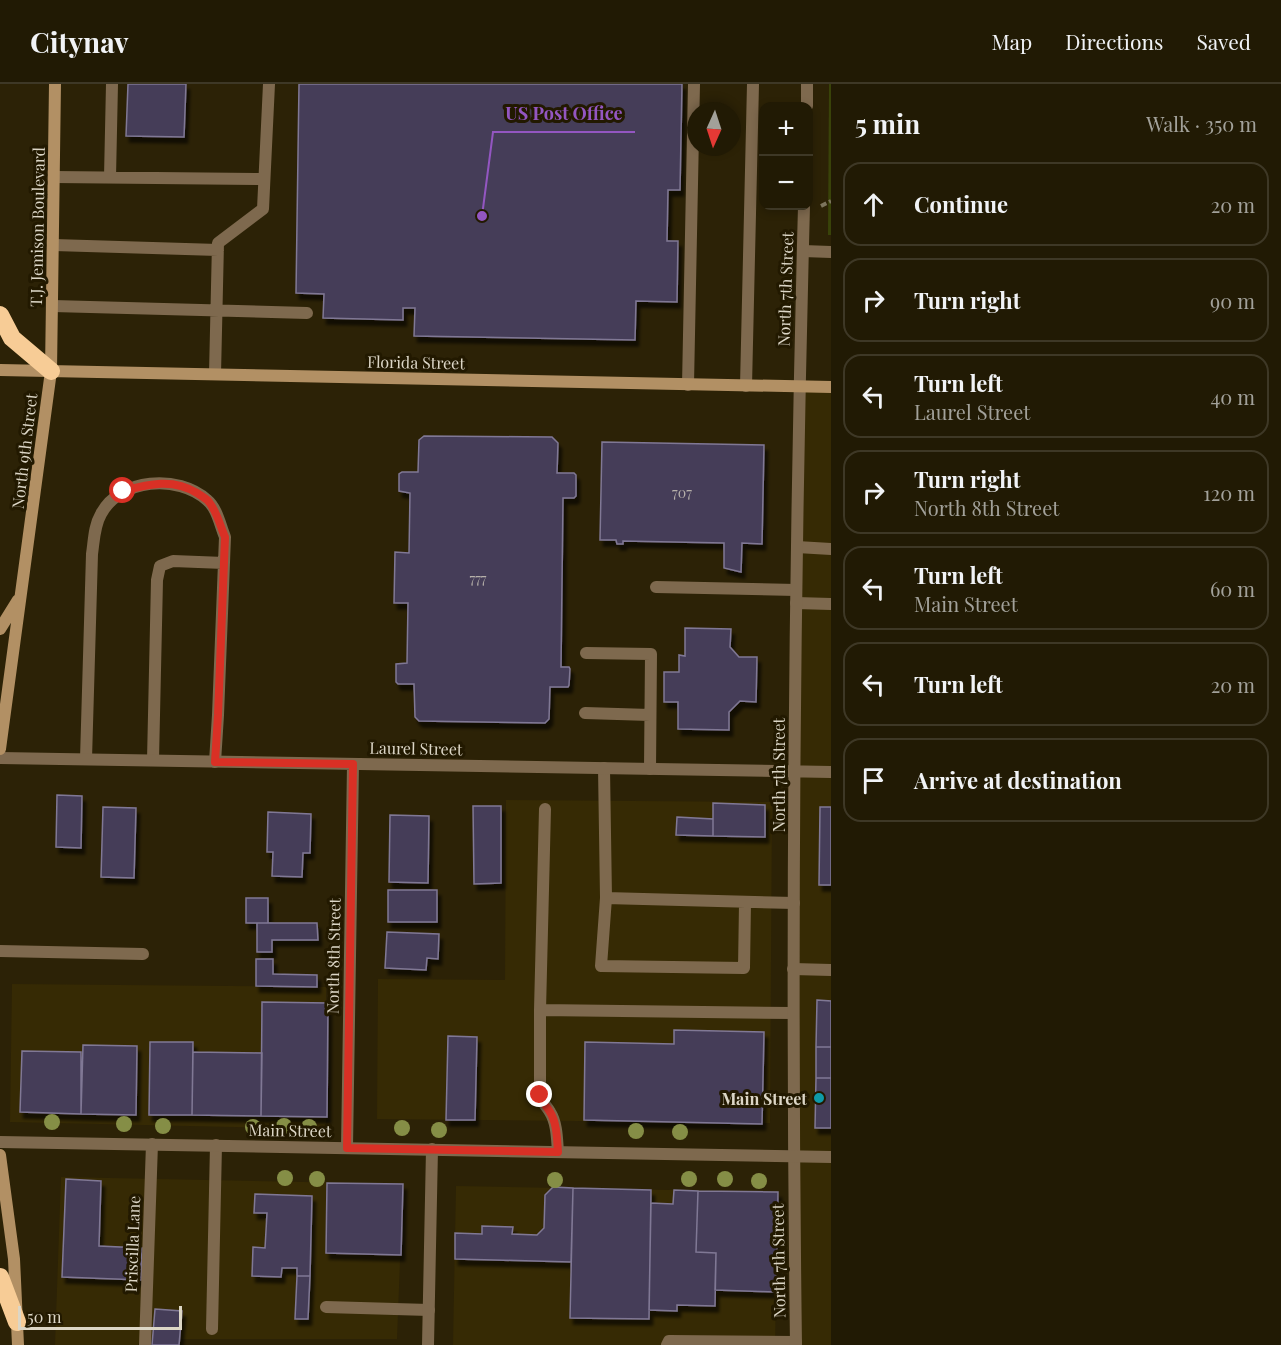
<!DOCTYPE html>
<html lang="en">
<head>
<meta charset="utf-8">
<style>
	body { margin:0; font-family:"Playfair Display",serif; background:#29230e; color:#f1f3f6 }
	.controls { position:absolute; right:18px; top:18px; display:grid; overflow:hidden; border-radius:12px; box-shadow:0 3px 9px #0003 }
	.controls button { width:54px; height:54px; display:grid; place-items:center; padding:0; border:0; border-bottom:2px solid #3e3826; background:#211a04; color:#f1f3f6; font:30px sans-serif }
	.compass { position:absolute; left:687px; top:18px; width:54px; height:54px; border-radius:50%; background:#211a04; box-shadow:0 3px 9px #0003; rotate:183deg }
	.scale { position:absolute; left:18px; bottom:15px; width:164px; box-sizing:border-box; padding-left:6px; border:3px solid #dcd6c6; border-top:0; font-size:16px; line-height:21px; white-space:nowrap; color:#dcd6c6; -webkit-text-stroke:4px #221900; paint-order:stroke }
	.stop { position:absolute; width:18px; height:18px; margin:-14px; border:4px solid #d93025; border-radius:50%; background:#fff }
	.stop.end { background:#d93025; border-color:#fff; box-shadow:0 2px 6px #0008 }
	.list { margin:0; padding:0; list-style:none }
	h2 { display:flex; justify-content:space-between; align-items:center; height:78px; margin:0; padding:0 24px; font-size:26px }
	h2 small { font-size:20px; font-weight:400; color:#a2a19a }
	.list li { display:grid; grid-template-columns:39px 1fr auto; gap:18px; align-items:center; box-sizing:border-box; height:84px; margin:0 12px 12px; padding:0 12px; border:2px solid #3e3826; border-radius:18px }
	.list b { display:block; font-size:22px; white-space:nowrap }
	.list p { margin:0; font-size:20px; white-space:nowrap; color:#a2a19a }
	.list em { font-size:20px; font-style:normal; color:#a2a19a }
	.icon { flex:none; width:33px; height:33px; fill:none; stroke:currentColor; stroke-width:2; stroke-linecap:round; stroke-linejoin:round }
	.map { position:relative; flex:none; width:831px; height:1261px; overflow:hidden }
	header { display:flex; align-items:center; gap:36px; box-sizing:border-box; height:84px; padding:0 30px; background:#211a04; border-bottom:2px solid #3e3826 }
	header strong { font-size:28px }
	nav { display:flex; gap:33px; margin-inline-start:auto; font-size:21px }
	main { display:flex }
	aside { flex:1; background:#211a04 }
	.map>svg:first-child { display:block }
	.built { fill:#362a04 }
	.green { fill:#394309 }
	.building { fill:#453e58; stroke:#807895; stroke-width:1.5; filter:url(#shadow) }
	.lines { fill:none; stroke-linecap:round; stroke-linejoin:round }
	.path { stroke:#7c745d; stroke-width:4; stroke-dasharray:6 3; stroke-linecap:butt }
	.service { stroke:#7e694e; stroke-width:12 }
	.minor { stroke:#7e694e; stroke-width:12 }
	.tertiary { stroke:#7e694e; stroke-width:12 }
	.secondary { stroke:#b29064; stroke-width:12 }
	.motorway { stroke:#f7cc96; stroke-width:18 }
	.tree { fill:#858e46 }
	.route { stroke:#d93025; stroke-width:8 }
	.culture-dot { fill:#0f9aa8; stroke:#221900; stroke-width:2 }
	.labels { text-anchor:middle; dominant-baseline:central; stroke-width:6; stroke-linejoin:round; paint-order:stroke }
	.number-label { font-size:14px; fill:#b6b0aa }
	.street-label { font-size:16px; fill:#dcd6c6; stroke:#221900 }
	.poi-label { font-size:16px; font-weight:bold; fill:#dcd6c6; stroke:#221900; text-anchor:end }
	.leader { fill:none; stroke:#9356c1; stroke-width:2 }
	.callout-dot { fill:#9356c1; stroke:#221900; stroke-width:2 }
	.callout-label { font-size:18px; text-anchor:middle; font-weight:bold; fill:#9356c1; stroke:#221900; stroke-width:6; stroke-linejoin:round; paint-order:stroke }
</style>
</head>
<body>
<header>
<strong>Citynav</strong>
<nav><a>Map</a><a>Directions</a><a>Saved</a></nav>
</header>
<main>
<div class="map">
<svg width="831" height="1261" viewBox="0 0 831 1261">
	<defs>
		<filter id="shadow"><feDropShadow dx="3.5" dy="6" stdDeviation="1.5" flood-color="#0009"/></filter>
	</defs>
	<rect width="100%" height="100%" fill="#2c2206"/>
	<path class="built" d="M799 303H831V1261H796Z
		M506 716 772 718 770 1039 377 1035 378 895 505 896Z
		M12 900 326 903V1045L10 1038Z
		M61 1093 403 1100 397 1255H141L138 1261H55Z
		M456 1102 778 1108 775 1261H453Z"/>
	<path class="green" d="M829 0H831V151H828Z"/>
	<path class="building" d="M128 0H186L184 53 126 52Z
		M299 0H682L680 106H668L667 157H678L677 218 636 217 635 256 414 252 415 224H403V236L323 234 324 210 296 209Z
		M424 352 552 353 558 359 557 389H574L576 391V412L574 414H563L561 583H569L570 585 569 601 568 603H550L549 635 545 639 419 637 415 633 414 600H398L396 598V580L407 579 408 519H394L395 468 409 469 410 409 399 407V390L402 388H418L419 356Z
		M602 358 764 361 762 460 742 459 741 488 724 484V459L623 457V460H617L616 456H600Z
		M685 544 731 545 730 563 739 573H757L756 618 740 617 729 628V646L678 645V618H664V588H679V571L685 572Z
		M57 711 82 712 81 764 56 763Z
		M713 719 765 721V753L713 752Z
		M473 722H501V799L474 800Z
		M103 723 136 724 134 794 101 793Z
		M820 723H831V801H819Z
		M268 728 311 730 310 769H303L302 793 272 792 273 768H267Z
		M390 731 429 732 428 799 389 798Z
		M677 733 713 735V752L676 751Z
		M388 806H437V838H388Z
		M246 814H268V839H246Z
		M257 839H317L318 856H272V868H257Z
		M387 848 439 850 438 875 427 874 426 886 385 884Z
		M256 875H273V890L317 891V903L256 902Z
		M817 916 831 917V963H816Z
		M262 918 328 919 327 1033 261 1032Z
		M674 946 764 948 762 1040 584 1036 585 958 674 960Z
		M448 952 477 953 475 1036H446Z
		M150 958H193L192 1031H149Z
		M83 961 137 962 136 1031 81 1030Z
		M816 963H831V994H816Z
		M22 967 81 968V1030L20 1028Z
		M193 968 262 969 261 1032 192 1031Z
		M816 994H831V1044H815Z
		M66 1095 101 1097 99 1162 142 1164 141 1196 62 1193Z
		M327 1099 403 1100 401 1171 326 1169Z
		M553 1103 573 1104 571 1178 455 1175V1149L482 1150V1142L513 1143 512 1150 537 1151 544 1144 545 1111Z
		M573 1104 651 1106 649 1235 570 1234Z
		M674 1106 698 1107 696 1168 716 1169 715 1222 677 1221V1227L649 1226 651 1119 673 1120Z
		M698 1107 778 1108 776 1208 715 1206 716 1169 696 1168Z
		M255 1110 312 1112 310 1192H297V1184H282L281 1193 252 1192 253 1163 265 1164 267 1129H254Z
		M297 1192H310L308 1235H295Z
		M155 1225 182 1227 179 1261H152Z"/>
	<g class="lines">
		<path class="path" d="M821 122 831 117"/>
		<path class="service" d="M54 93 264 95
			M110 93 112 0
			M54 161 218 166
			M803 167 831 168
			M53 222 307 229
			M215 290 218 159 263 125 269 0
			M688 301 694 0
			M746 302 753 0
			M797 463 831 465
			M656 503 796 506
			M796 519 831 520
			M586 569 651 570 650 685
			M585 629 650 631
			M86 675 92 470C94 457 94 442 101 430 120 394 178 390 207 416 217 424 220 441 225 453L218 631 215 678
			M153 676 157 496 160 482 173 477 224 479
			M604 684 606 814 794 819
			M606 814 601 882 744 884 745 819
			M0 867 143 870
			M793 885 831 886
			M540 926 545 725
			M558 1068C557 1055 557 1039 550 1028 546 1021 542 1019 540 1011V926L792 929
			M326 1223 429 1226
			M212 1245 216 1061
			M667 1261 669 1257 796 1258"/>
		<path class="minor" d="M807 22V0
			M0 674 831 688
			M347 1064 353 680
			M145 1261 152 1060
			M428 1261 432 1065
			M796 1261C791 881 794 501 804 122"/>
		<path class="tertiary" d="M0 1058 831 1073"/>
		<path class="secondary" d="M0 286 831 303
			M0 545 18 516
			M0 665 51 287 55 0
			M0 1071 14 1175 18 1261"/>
		<path class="motorway" d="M0 231 12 254 51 287
			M0 1193 17 1238"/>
	</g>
	<g class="tree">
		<circle cx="52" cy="1038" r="8"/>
		<circle cx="124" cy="1040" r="8"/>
		<circle cx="163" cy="1042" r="8"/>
		<circle cx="284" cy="1042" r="8"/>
		<circle cx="253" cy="1043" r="8"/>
		<circle cx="309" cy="1043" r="8"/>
		<circle cx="402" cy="1044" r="8"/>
		<circle cx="439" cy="1046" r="8"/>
		<circle cx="636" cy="1047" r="8"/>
		<circle cx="680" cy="1048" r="8"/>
		<circle cx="285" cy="1094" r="8"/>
		<circle cx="317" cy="1095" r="8"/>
		<circle cx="689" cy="1095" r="8"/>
		<circle cx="725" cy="1095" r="8"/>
		<circle cx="555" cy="1096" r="8"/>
		<circle cx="759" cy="1097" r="8"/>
	</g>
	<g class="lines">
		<path class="route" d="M123 407C149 400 173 394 197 409 201 412 206 414 209 418 217 428 220 441 225 453L218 631 215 678 353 680 347 1064 558 1068C557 1055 557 1039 550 1028 546 1021 542 1019 540 1011"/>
	</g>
	<circle class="culture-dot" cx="819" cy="1014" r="6"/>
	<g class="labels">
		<g class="number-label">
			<text x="682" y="408">707</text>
			<text x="478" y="494">777</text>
		</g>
		<g class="street-label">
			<text transform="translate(37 143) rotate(-89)">T.J. Jemison Boulevard</text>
			<text transform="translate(785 205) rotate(-88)">North 7th Street</text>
			<text transform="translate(416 278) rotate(1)">Florida Street</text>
			<text transform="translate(24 367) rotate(-83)">North 9th Street</text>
			<text transform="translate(416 664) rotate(1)">Laurel Street</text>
			<text transform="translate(778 691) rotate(-90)">North 7th Street</text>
			<text transform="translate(333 872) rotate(-89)">North 8th Street</text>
			<text transform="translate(290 1046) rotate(1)">Main Street</text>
			<text transform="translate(132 1160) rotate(-88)">Priscilla Lane</text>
			<text transform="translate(778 1177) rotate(-91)">North 7th Street</text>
		</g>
		<g class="poi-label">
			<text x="807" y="1014">Main Street</text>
		</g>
	</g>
	<path class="leader" d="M482 132L493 48H635"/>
	<circle class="callout-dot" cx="482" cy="132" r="6"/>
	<g class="callout-label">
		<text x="564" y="36">US Post Office</text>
	</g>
</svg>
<div class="controls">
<button>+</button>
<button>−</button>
</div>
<svg class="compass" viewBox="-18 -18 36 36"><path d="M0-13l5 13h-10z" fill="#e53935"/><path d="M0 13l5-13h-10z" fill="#a2a19a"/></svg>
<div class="scale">50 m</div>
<div class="stop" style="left:123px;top:407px"></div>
<div class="stop end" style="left:540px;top:1011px"></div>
</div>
<aside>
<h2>5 min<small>Walk · 350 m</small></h2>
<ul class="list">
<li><svg class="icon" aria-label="ahead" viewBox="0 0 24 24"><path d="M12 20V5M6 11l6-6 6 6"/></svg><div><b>Continue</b></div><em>20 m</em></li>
<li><svg class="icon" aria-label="right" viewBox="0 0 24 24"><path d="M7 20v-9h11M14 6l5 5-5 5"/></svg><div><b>Turn right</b></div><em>90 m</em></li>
<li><svg class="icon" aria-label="left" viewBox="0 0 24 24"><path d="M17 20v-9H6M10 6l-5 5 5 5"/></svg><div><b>Turn left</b><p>Laurel Street</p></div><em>40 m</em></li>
<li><svg class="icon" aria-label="right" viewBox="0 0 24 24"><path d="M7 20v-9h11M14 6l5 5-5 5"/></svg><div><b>Turn right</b><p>North 8th Street</p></div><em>120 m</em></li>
<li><svg class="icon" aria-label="left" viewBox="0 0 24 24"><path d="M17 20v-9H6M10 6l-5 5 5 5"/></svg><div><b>Turn left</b><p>Main Street</p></div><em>60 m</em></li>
<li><svg class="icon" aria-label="left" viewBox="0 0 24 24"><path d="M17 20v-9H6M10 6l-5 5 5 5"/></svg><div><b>Turn left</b></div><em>20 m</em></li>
<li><svg class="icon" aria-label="arrive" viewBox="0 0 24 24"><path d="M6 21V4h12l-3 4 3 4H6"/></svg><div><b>Arrive at destination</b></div></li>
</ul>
</aside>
</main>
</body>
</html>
